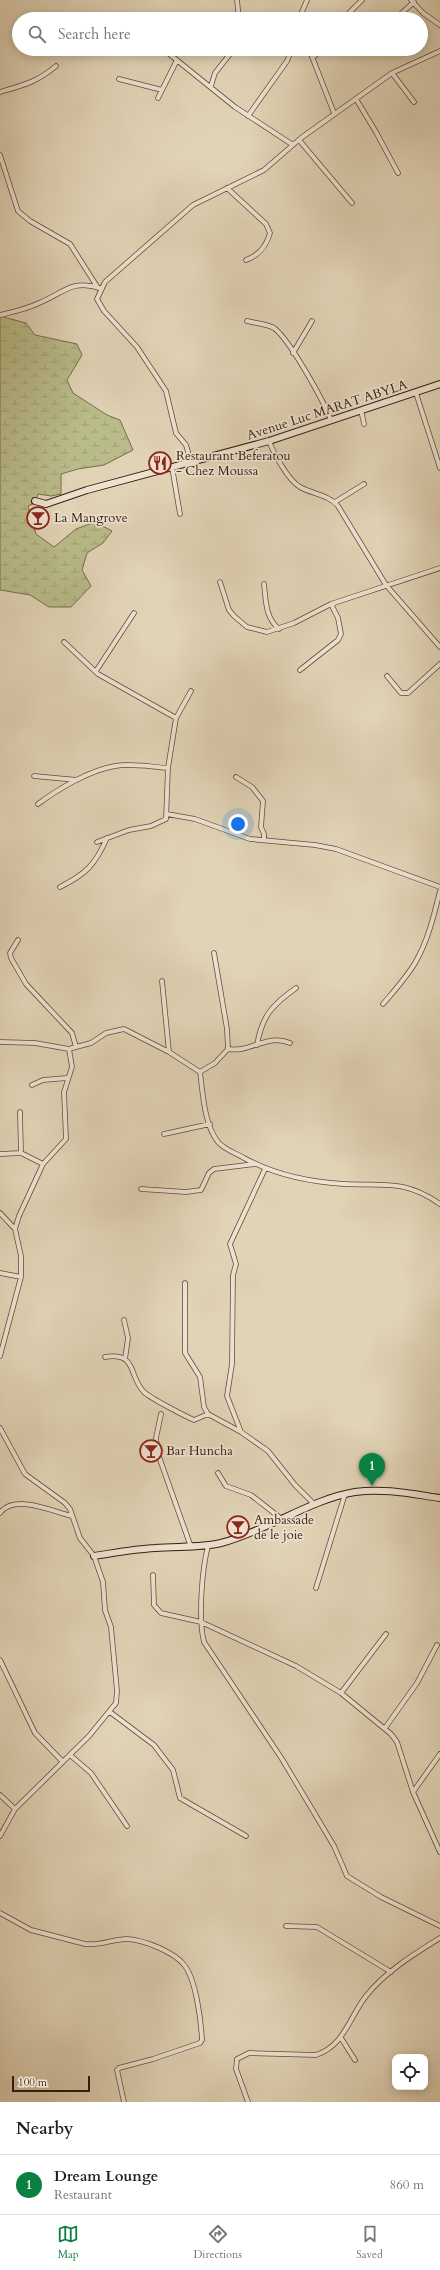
<!DOCTYPE html>
<html lang="en">
<head>
<meta charset="utf-8">
<style>
	body { margin:0; font-family:Cardo,serif; background:#f2f2f2; color:#222 }
	.controls { position:absolute; right:12px; bottom:12px; display:grid; overflow:hidden; border-radius:8px; box-shadow:0 2px 10px #0003 }
	.controls button { width:36px; height:36px; display:grid; place-items:center; padding:0; border:0; border-bottom:1px solid #e0e0e0; background:#fff; color:#222; font:20px sans-serif }
	.scale { position:absolute; left:12px; bottom:10px; width:78px; box-sizing:border-box; padding-left:4px; border:2px solid #3b1c11; border-top:0; font-size:11px; line-height:14px; white-space:nowrap; color:#3b1c11; -webkit-text-stroke:3px #ece2d0; paint-order:stroke }
	.you { position:absolute; left:238px; top:824px; width:14px; height:14px; margin:-10px; border:3px solid #fff; border-radius:50%; background:#1a73e8; box-shadow:0 0 0 6px #1a73e833 }
	.badge { display:grid; place-items:center; width:26px; height:26px; border-radius:50%; background:#0b8043; color:#fff; font-size:13px; font-weight:700 }
	.pin { position:absolute; translate:-50% -33px; filter:drop-shadow(0 1px 2px #0008) }
	.pin::after { content:''; position:absolute; top:21px; width:14px; height:12px; background:inherit; clip-path:polygon(0 0,100% 0,50% 100%) }
	.list { margin:0; padding:0; list-style:none }
	h2 { display:flex; justify-content:space-between; align-items:center; height:52px; margin:0; padding:0 16px; font-size:17px }
	h2 small { font-size:13px; font-weight:400; color:#767676 }
	.list li { display:grid; grid-template-columns:26px 1fr auto; gap:12px; align-items:center; box-sizing:border-box; height:60px; padding:0 16px; border-top:1px solid #e0e0e0 }
	.list b { display:block; font-size:15px; white-space:nowrap }
	.list p { margin:0; font-size:13px; white-space:nowrap; color:#767676 }
	.list em { font-size:13px; font-style:normal; color:#767676 }
	.icon { flex:none; width:22px; height:22px; fill:none; stroke:currentColor; stroke-width:2; stroke-linecap:round; stroke-linejoin:round }
	.map { position:relative; flex:none; width:440px; height:2102px; overflow:hidden }
	.search { position:absolute; background:#fff; box-shadow:0 2px 10px #0003; left:12px; right:12px; top:12px; height:44px; display:flex; align-items:center; gap:10px; box-sizing:border-box; padding:0 14px; border-radius:22px; color:#767676; font-size:15px }
	.sheet { height:112px; background:#fff }
	nav { display:flex; justify-content:space-around; align-items:center; box-sizing:border-box; height:56px; border-top:1px solid #e0e0e0; background:#fff; font-size:11px; color:#767676 }
	nav a { display:grid; justify-items:center; gap:2px }
	nav .on { color:#0b8043 }
	.map>svg:first-child { display:block }
	.wetland { fill:url(#wetland-marsh); stroke:#7a6c4d }
	.lines { fill:none; stroke-linecap:round; stroke-linejoin:round }
	.street-casing { stroke:#644a3a; stroke-width:5.5 }
	.secondary-casing { stroke:#3b1c11; stroke-width:8 }
	.street { stroke:#ece2d0; stroke-width:4 }
	.secondary { stroke:#ece2d0; stroke-width:6 }
	.labels { text-anchor:middle; dominant-baseline:central; stroke-width:3.5; stroke-linejoin:round; paint-order:stroke }
	.street-label { font-size:13px; fill:#3b1c11; stroke:#ece2d0 }
	.poi-label { font-size:13px; fill:#3b1c11; stroke:#ece2d0; text-anchor:start }
</style>
</head>
<body>
<div class="map">
<svg width="440" height="2102" viewBox="0 0 440 2102">
	<defs>
		<pattern id="wetland-marsh" width="20" height="14" patternUnits="userSpaceOnUse"><rect width="20" height="14" fill="#b9bb89"/><path d="M1 5h8M5 5V1M11 12h8M15 12V8" fill="none" stroke="#a0a075"/></pattern>
	</defs>
	<rect width="100%" height="100%" fill="#e1d3b6"/>
	<filter id="stains"><feTurbulence type="fractalNoise" baseFrequency=".005" numOctaves="4"/><feColorMatrix values="0 0 0 0 .2 0 0 0 0 .09 0 0 0 0 .02 0 0 0 .5 -.17"/></filter>
	<radialGradient id="worn" r=".72"><stop offset=".6" stop-color="#630" stop-opacity="0"/><stop offset="1" stop-color="#630" stop-opacity=".3"/></radialGradient>
	<path class="wetland" d="M0 316 26 323 35 335 77 344 82 355 67 380 73 393 107 415 120 420 133 450 104 465 78 469 61 474V494L51 496 38 494 35 503 28 506 36 534 54 547 76 529 95 522 112 531 103 543 87 553 82 570 91 586 71 607H49L30 595 0 590Z"/>
	<g class="lines">
		<g class="street-casing">
			<path id="street" d="M237 0 239 19
				M411 0 423 13 440 25
				M299 19 307 0
				M343 19 362 0
				M395 19 414 2
				M163 49 235 107 293 145
				M309 49 334 113
				M313 58 320 49
				M392 73 414 102
				M119 79 162 90
				M211 86 215 73 234 49
				M0 92C24 85 37 82 56 66
				M158 98 177 60
				M356 99 376 132 398 173
				M248 116 287 61 292 49
				M299 140 352 203
				M0 155 18 211 30 221 70 244 98 288
				M227 188 266 224 270 233C266 247 259 255 246 260
				M0 315C13 312 27 309 39 303 64 293 71 279 100 288
				M247 321C255 323 268 324 274 328 290 340 323 400 331 420
				M293 353 312 321
				M416 393 440 468
				M361 410 364 424
				M269 441C274 454 288 480 300 487 312 494 329 495 338 506L386 585 440 647
				M191 462 186 445 176 433 166 391 137 347 104 311 97 299 105 282 193 205 264 170 301 138 392 73 440 51
				M172 467 180 514
				M335 502 364 484
				M220 582 229 610 234 616 247 627 267 632 294 623 331 604 440 568
				M264 584C266 601 265 617 279 629
				M64 642 98 674 176 718 168 768
				M300 670 338 640 341 634 338 618 331 604
				M96 671 134 613
				M387 676 401 693H408L440 664
				M176 718 191 691
				M34 776 77 780
				M236 777 252 787 263 801 261 827 264 834V840
				M38 804C58 789 90 770 115 766 132 763 151 767 168 768L166 819 151 826 129 830 97 842
				M167 814 195 819 250 839 315 845 336 849 440 887
				M60 887C86 874 95 865 107 838
				M18 940 10 953 11 958 26 984 72 1033 76 1047 69 1049
				M214 953 227 1029 228 1049 215 1063 200 1072C203 1094 204 1124 218 1142 225 1150 236 1153 244 1158 275 1175 309 1182 344 1184 384 1186 404 1179 440 1204
				M162 981 169 1052 200 1072
				M383 1004C394 991 406 978 415 963 428 941 434 915 440 891
				M0 1042 35 1043 69 1049 72 1067 64 1092 66 1139 43 1164 19 1216 15 1229
				M257 1045C262 1016 272 1005 296 988
				M76 1047 91 1043 106 1033 124 1029 169 1052
				M228 1049C250 1053 268 1033 290 1043
				M32 1085 43 1080 67 1078
				M20 1112 21 1153 43 1164
				M164 1134 210 1124
				M0 1154 21 1153
				M141 1189 186 1192 201 1190 209 1173 214 1169 255 1164
				M0 1213 15 1229 21 1256V1277L0 1356
				M0 1273 21 1277
				M185 1283V1353L200 1377 204 1407 208 1414 241 1432 268 1451 295 1485 315 1505
				M124 1320 128 1338 125 1359
				M105 1357C138 1352 128 1376 144 1392 150 1398 185 1416 194 1420L208 1414
				M161 1414 156 1438 158 1454 191 1547
				M0 1428 25 1474 65 1503 70 1509 80 1538 94 1556 103 1582 105 1610 111 1627 117 1691 116 1703 89 1736 15 1809 0 1836
				M241 1432 227 1396 232 1364 233 1275 236 1264 230 1244 265 1169
				M218 1473 226 1486 251 1495 283 1520
				M0 1513C14 1493 54 1512 72 1516
				M208 1546C202 1569 198 1618 204 1642L282 1759 334 1846 347 1876 381 1897 440 1926
				M153 1575 154 1605 161 1613 201 1622 296 1666 341 1693 391 1734 397 1742 413 1792 440 1852
				M316 1588 345 1494
				M0 1660 35 1733 62 1761
				M341 1693 386 1634
				M110 1712 154 1745 173 1770 180 1798 246 1836
				M385 1728 417 1683 437 1645
				M70 1755 91 1773 127 1826
				M413 1792 440 1754
				M0 1795 15 1809
				M0 1913 31 1930 85 1944C100 1946 113 1939 127 1939 144 1940 175 1952 185 1966 196 1981 201 2020 202 2040L200 2043 153 2059 119 2068 117 2070 124 2102
				M286 1926 317 1927 391 1972
				M341 2038 355 2060
				M248 2102 236 2069 237 2059 249 2053 316 2055C344 2046 349 2018 366 1996 385 1972 414 1954 440 1938"/>
		</g>
		<g class="secondary-casing">
			<path id="secondary" d="M35 501 46 504 87 490 269 441 440 384
				M94 1556C114 1553 135 1549 155 1548 177 1546 200 1548 221 1543 267 1531 311 1499 355 1492 384 1488 412 1494 440 1498"/>
		</g>
		<use href="#street" class="street"/>
		<use href="#secondary" class="secondary"/>
	</g>
	<defs>
		<g id="restaurant-ring" transform="scale(1.15)"><circle r="9.5" fill="#ece2d0" stroke="#8f2418" stroke-width="1.5"/><path d="M-5-6h1v4h1v-4h1v4h1v-4h1v5L-1.5 .5V6h-2V.5L-5-1ZM5-6V6H3V1.5H1.5Q1.5-4 5-6Z" fill="#8f2418"/></g>
		<g id="bar-ring" transform="scale(1.15)"><circle r="9.5" fill="#ece2d0" stroke="#8f2418" stroke-width="1.5"/><path d="M-6-5H6L.8 .8V4.5H3.5V6h-7V4.5H-.8V.8Z" fill="#8f2418"/></g>
	</defs>
	<g fill-rule="evenodd">
		<use href="#restaurant-ring" x="160" y="463"/>
		<use href="#bar-ring" x="38" y="518"/>
		<use href="#bar-ring" x="151" y="1451"/>
		<use href="#bar-ring" x="238" y="1527"/>
	</g>
	<g class="labels">
		<g class="street-label">
			<text transform="translate(327 410) rotate(-18)">Avenue Luc MARAT ABYLA</text>
		</g>
		<g class="poi-label">
			<text x="176" y="456">Restaurant Beferatou<tspan x="176" dy="15">- Chez Moussa</tspan></text>
			<text x="54" y="518">La Mangrove</text>
			<text x="166" y="1451">Bar Huncha</text>
			<text x="254" y="1520">Ambassade<tspan x="254" dy="15">de le joie</tspan></text>
		</g>
	</g>
	<rect width="100%" height="100%" filter="url(#stains)"/>
	<rect width="100%" height="100%" fill="url(#worn)"/>
</svg>
<div class="controls">
<button><svg class="icon" aria-label="locate" viewBox="0 0 24 24"><circle cx="12" cy="12" r="6"/><path d="M12 2v4M12 18v4M2 12h4M18 12h4"/></svg></button>
</div>
<div class="scale">100 m</div>
<div class="you"></div>
<div class="pin badge" style="left:372px;top:1486px">1</div>
<div class="search"><svg class="icon" aria-label="search" viewBox="0 0 24 24"><circle cx="10" cy="10" r="6"/><path d="M15 15l6 6"/></svg>Search here</div>
</div>
<section class="sheet">
<h2>Nearby<small></small></h2>
<ul class="list">
<li><span class="badge">1</span><div><b>Dream Lounge</b><p>Restaurant</p></div><em>860 m</em></li>
</ul>
</section>
<nav>
<a class="on"><svg class="icon" aria-label="map" viewBox="0 0 24 24"><path d="M3 6l6-2 6 2 6-2v14l-6 2-6-2-6 2zM9 4v14M15 6v14"/></svg>Map</a>
<a><svg class="icon" aria-label="directions" viewBox="0 0 24 24"><path d="M12 3l9 9-9 9-9-9zM9 14v-3h6M13 9l2 2-2 2"/></svg>Directions</a>
<a><svg class="icon" aria-label="saved" viewBox="0 0 24 24"><path d="M7 4h10v16l-5-4-5 4z"/></svg>Saved</a>
</nav>
</body>
</html>
